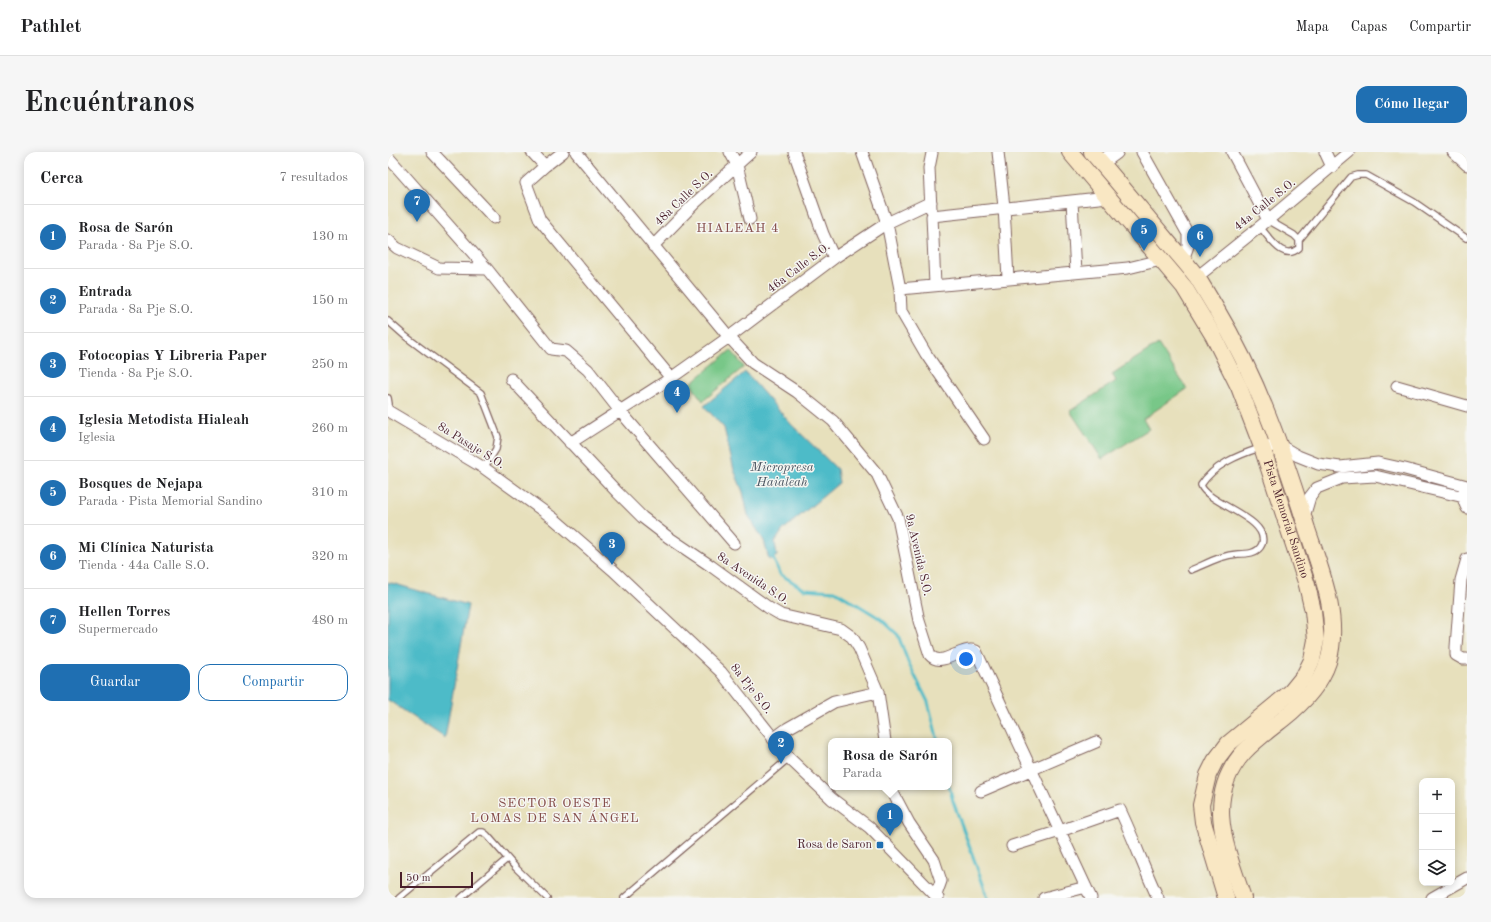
<!DOCTYPE html>
<html lang="es">
<head>
<meta charset="utf-8">
<style>
	body { margin:0; font-family:"Old Standard TT",serif; background:#f6f6f6; color:#202124 }
	.controls { position:absolute; right:12px; bottom:12px; display:grid; overflow:hidden; border-radius:8px; box-shadow:0 2px 10px #0003 }
	.controls button { width:36px; height:36px; display:grid; place-items:center; padding:0; border:0; border-bottom:1px solid #e0e0e0; background:#fff; color:#202124; font:20px sans-serif }
	.scale { position:absolute; left:12px; bottom:10px; width:73px; box-sizing:border-box; padding-left:4px; border:2px solid #4a1f2b; border-top:0; font-size:11px; line-height:14px; white-space:nowrap; color:#4a1f2b; -webkit-text-stroke:3px #f6f6f2; paint-order:stroke }
	.you { position:absolute; left:578px; top:507px; width:14px; height:14px; margin:-10px; border:3px solid #fff; border-radius:50%; background:#1a73e8; box-shadow:0 0 0 6px #1a73e833 }
	.badge { display:grid; place-items:center; width:26px; height:26px; border-radius:50%; background:#1f6fb2; color:#fff; font-size:13px; font-weight:700 }
	.pin { position:absolute; translate:-50% -33px; filter:drop-shadow(0 1px 2px #0008) }
	.pin::after { content:''; position:absolute; top:21px; width:14px; height:12px; background:inherit; clip-path:polygon(0 0,100% 0,50% 100%) }
	.popup { position:absolute; left:440px; top:586px; width:124px; height:52px; box-sizing:border-box; display:grid; place-content:center; border-radius:8px; background:#fff; filter:drop-shadow(0 1px 3px #0005); font-size:13px; white-space:nowrap; color:#757577 }
	.popup b { font-size:15px; color:#202124 }
	.popup::after { content:''; position:absolute; left:50%; top:100%; margin-left:-8px; border:8px solid transparent; border-top-color:#fff }
	.list { margin:0; padding:0; list-style:none }
	h2 { display:flex; justify-content:space-between; align-items:center; height:52px; margin:0; padding:0 16px; font-size:17px }
	h2 small { font-size:13px; font-weight:400; color:#757577 }
	.list li { display:grid; grid-template-columns:26px 1fr auto; gap:12px; align-items:center; box-sizing:border-box; height:64px; padding:0 16px; border-top:1px solid #e0e0e0 }
	.list b { display:block; font-size:15px; white-space:nowrap }
	.list p { margin:0; font-size:13px; white-space:nowrap; color:#757577 }
	.list em { font-size:13px; font-style:normal; color:#757577 }
	.actions { display:flex; gap:8px; padding:12px 16px }
	.actions a { flex:1; padding:9px 0; border:1px solid #1f6fb2; border-radius:12px; text-align:center; font-size:14px; color:#1f6fb2 }
	.actions .main { background:#1f6fb2; color:#fff }
	.icon { flex:none; width:22px; height:22px; fill:none; stroke:currentColor; stroke-width:2; stroke-linecap:round; stroke-linejoin:round }
	.map { position:relative; flex:none; width:1079px; height:746px; overflow:hidden; border-radius:12px }
	header { display:flex; align-items:center; gap:24px; box-sizing:border-box; height:56px; padding:0 20px; background:#fff; border-bottom:1px solid #e0e0e0 }
	header strong { font-size:19px }
	nav { display:flex; gap:22px; margin-inline-start:auto; font-size:14px }
	.intro { display:flex; align-items:center; justify-content:space-between; box-sizing:border-box; height:96px; padding:0 24px }
	h1 { margin:0; font-size:28px }
	.button { padding:10px 18px; border-radius:12px; background:#1f6fb2; color:#fff; font-size:14px; font-weight:700 }
	main { display:flex; gap:24px; padding:0 24px }
	aside { flex:1; background:#fff; border-radius:12px; box-shadow:0 2px 10px #0003 }
	.map>svg:first-child { display:block }
	.green { fill:#78c788; stroke:#61735a }
	.water { fill:#4ebbc8; stroke:#4c6d7a }
	.lines { fill:none; stroke-linecap:round; stroke-linejoin:round }
	.stream { stroke:#4ebbc8; stroke-width:3 }
	.service-casing { stroke:#81635e; stroke-width:8 }
	.minor-casing { stroke:#81635e; stroke-width:13 }
	.tertiary-casing { stroke:#81635e; stroke-width:16 }
	.secondary-casing { stroke:#81635e; stroke-width:18 }
	.service { stroke:#fff; stroke-width:5.5 }
	.minor { stroke:#fff; stroke-width:11 }
	.tertiary { stroke:#fff; stroke-width:14 }
	.secondary { stroke:#f9e7c3; stroke-width:16 }
	.poi-dot { fill:#1f6fb2; stroke:#f6f6f2; stroke-width:1.5 }
	.labels { text-anchor:middle; dominant-baseline:central; stroke-width:3; stroke-linejoin:round; paint-order:stroke }
	.street-label { font-size:12px; fill:#4a1f2b; stroke:#f6f6f2 }
	.poi-label { font-size:12px; fill:#4a1f2b; stroke:#f6f6f2; text-anchor:end }
	.neighbourhood-label { font-size:13px; letter-spacing:1px; fill:#864f4c; stroke:#f6f6f2 }
	.water-label { font-size:13px; font-style:italic; fill:#4b5662; stroke:#f6f6f2 }
</style>
</head>
<body>
<header>
<strong>Pathlet</strong>
<nav><a>Mapa</a><a>Capas</a><a>Compartir</a></nav>
</header>
<div class="intro"><h1>Encuéntranos</h1><a class="button">Cómo llegar</a></div>
<main>
<aside>
<h2>Cerca<small>7 resultados</small></h2>
<ul class="list">
<li><span class="badge">1</span><div><b>Rosa de Sarón</b><p>Parada · 8a Pje S.O.</p></div><em>130 m</em></li>
<li><span class="badge">2</span><div><b>Entrada</b><p>Parada · 8a Pje S.O.</p></div><em>150 m</em></li>
<li><span class="badge">3</span><div><b>Fotocopias Y Libreria Paper</b><p>Tienda · 8a Pje S.O.</p></div><em>250 m</em></li>
<li><span class="badge">4</span><div><b>Iglesia Metodista Hialeah</b><p>Iglesia</p></div><em>260 m</em></li>
<li><span class="badge">5</span><div><b>Bosques de Nejapa</b><p>Parada · Pista Memorial Sandino</p></div><em>310 m</em></li>
<li><span class="badge">6</span><div><b>Mi Clínica Naturista</b><p>Tienda · 44a Calle S.O.</p></div><em>320 m</em></li>
<li><span class="badge">7</span><div><b>Hellen Torres</b><p>Supermercado</p></div><em>480 m</em></li>
</ul>
<div class="actions"><a class="main">Guardar</a><a>Compartir</a></div>
</aside>
<div class="map">
<svg width="1079" height="746" viewBox="0 0 1079 746">
	<rect width="100%" height="100%" fill="#f6f6f2"/>
	<filter id="ink" filterUnits="userSpaceOnUse"><feTurbulence type="fractalNoise" baseFrequency=".025" numOctaves="2"/><feDisplacementMap in="SourceGraphic" scale="8" xChannelSelector="R" yChannelSelector="G"/><feConvolveMatrix kernelMatrix="1 2 1 2 8 2 1 2 1" color-interpolation-filters="sRGB"/></filter>
	<filter id="wash" filterUnits="userSpaceOnUse"><feTurbulence type="fractalNoise" baseFrequency=".012" numOctaves="4" result="noise"/><feDisplacementMap in="SourceGraphic" scale="16" xChannelSelector="R" yChannelSelector="G"/><feGaussianBlur stdDeviation="0.9" result="paint"/><feColorMatrix in="noise" values="0 0 0 0 0 0 0 0 0 0 0 0 0 0 0 0 0 1.4 0 .05"/><feComposite in="paint" operator="in"/></filter>
	<g filter="url(#wash)">
		<rect width="100%" height="100%" fill="#e7e0bc"/>
		<path class="green" d="M770 192 799 237 755 267 761 277 714 307 682 259 728 229 724 222Z
			M343 198 356 215 315 249 302 232Z"/>
		<path class="water" d="M357 220 403 272 449 317 451 331 395 378 387 390 389 404 381 408 376 389 360 363 355 340 346 318 336 276 316 254Z
			M0 430 80 453 57 586 0 548Z"/>
		<g class="lines">
			<path class="stream" d="M385 406 392 422 416 437 447 439 493 467 510 483 520 510 540 550 550 589
				M561 634 565 649 600 746"/>
		</g>
	</g>
	<g filter="url(#ink)">
		<g class="lines">
			<g class="service-casing">
				<path id="service" d="M872 75C882 86 895 110 911 96V88L906 83 880 68
					M911 88 963 25 970 23H978L1026 50 1078 86
					M0 169 17 184 93 241 110 285 108 297 96 316
					M0 246 1 252 0 259
					M803 418C818 412 833 403 850 402 858 402 870 402 874 392 882 366 819 352 813 333 826 313 850 303 872 296
					M11 746 91 680H95L99 683 128 716 159 746
					M73 746 119 707
					M236 746 401 606"/>
			</g>
			<g class="minor-casing">
				<path id="minor" d="M44 0 106 66
					M144 0 157 14
					M175 0 157 14 138 31 152 68 283 226
					M188 0 341 185 365 211 409 240 445 269 489 322 510 366 531 469 542 503C554 517 573 493 588 499L703 746
					M342 0 349 13 362 67
					M406 0 435 82 446 106
					M474 0 499 71 512 137 513 159 538 202 596 287
					M610 0 616 55 620 126
					M754 0 800 82V94L795 108
					M844 0 880 68
					M937 0 944 15
					M1065 0 1079 13
					M0 5 99 117 163 197 178 199 200 218 232 259 346 391
					M684 49 688 120
					M543 57 541 16 544 1
					M0 88 9 96 51 116 99 117
					M265 94 306 52 363 0
					M809 125 880 68 961 0
					M547 133 544 64 720 45
					M512 137 740 116 773 108
					M123 227 230 341 254 365 280 385 323 414 381 456 393 463 453 477 464 485 471 496 490 540 497 589
					M1009 234 1079 254
					M0 259 96 316 165 366 225 418 333 520 401 606 444 647 481 675 550 746
					M182 291 283 226 341 185 446 106 499 71 543 50
					M874 295 893 294 910 304 930 312 952 315 990 311 1017 317 1079 334C1074 341 1075 349 1079 356
					M916 365 922 345 929 336 954 326 987 324 1076 345
					M1079 407 1073 428 1068 495V503L1075 507H1079
					M385 587 400 576 446 550 490 540
					M502 635 521 671 546 708 553 729 548 743
					M593 639 708 590
					M624 694 672 679 732 658C746 687 756 717 770 746
					M656 746 698 735
					M1044 746 1079 726"/>
			</g>
			<g class="tertiary-casing">
				<path id="tertiary" d="M713 11 728 0"/>
			</g>
			<g class="secondary-casing">
				<g id="secondary">
					<path id="s1" d="M682 0 796 135 825 183 851 235 874 295 919 433 925 459 928 488 924 508 916 524 903 540 840 592 827 609 820 623 813 653 815 670 838 746"/>
					<path d="M704 0C729 29 754 59 779 89 789 101 800 113 809 125 815 135 821 145 827 155 869 225 895 299 919 377 933 419 953 466 940 510 932 534 914 552 895 567 882 577 867 588 856 600 815 645 838 696 855 746"/>
				</g>
			</g>
			<use href="#service" class="service"/>
			<use href="#minor" class="minor"/>
			<use href="#tertiary" class="tertiary"/>
			<use href="#secondary" class="secondary"/>
		</g>
	</g>
	<rect class="poi-dot" x="488" y="689" width="8" height="8" rx="2"/>
	<g class="labels">
		<g class="street-label">
			<text transform="translate(296 46) rotate(-44)">48a Calle S.O.</text>
			<text transform="translate(877 53) rotate(-39)">44a Calle S.O.</text>
			<text transform="translate(411 116) rotate(-37)">46a Calle S.O.</text>
			<text transform="translate(83 294) rotate(32)">8a Pasaje S.O.</text>
			<text stroke="none"><textPath href="#s1" startOffset="431">Pista Memorial Sandino</textPath></text>
			<text transform="translate(530 403) rotate(77)">9a Avenida S.O.</text>
			<text transform="translate(365 427) rotate(34)">8a Avenida S.O.</text>
			<text transform="translate(363 537) rotate(52)">8a Pje S.O.</text>
		</g>
		<g class="poi-label">
			<text x="484" y="693">Rosa de Saron</text>
		</g>
		<g class="neighbourhood-label">
			<text x="350" y="76">HIALEAH 4</text>
			<text x="167" y="651">SECTOR OESTE<tspan x="167" dy="15">LOMAS DE SAN ÁNGEL</tspan></text>
		</g>
		<g class="water-label">
			<text x="394" y="315">Micropresa<tspan x="394" dy="15">Haialeah</tspan></text>
		</g>
	</g>
</svg>
<div class="controls">
<button>+</button>
<button>−</button>
<button><svg class="icon" aria-label="layers" viewBox="0 0 24 24"><path d="M12 4l9 5-9 5-9-5zM3 14l9 5 9-5"/></svg></button>
</div>
<div class="scale">50 m</div>
<div class="you"></div>
<div class="pin badge" style="left:502px;top:684px">1</div>
<div class="popup"><b>Rosa de Sarón</b>Parada</div>
<div class="pin badge" style="left:393px;top:612px">2</div>
<div class="pin badge" style="left:224px;top:413px">3</div>
<div class="pin badge" style="left:289px;top:261px">4</div>
<div class="pin badge" style="left:756px;top:99px">5</div>
<div class="pin badge" style="left:812px;top:105px">6</div>
<div class="pin badge" style="left:29px;top:70px">7</div>
</div>
</main>
</body>
</html>
